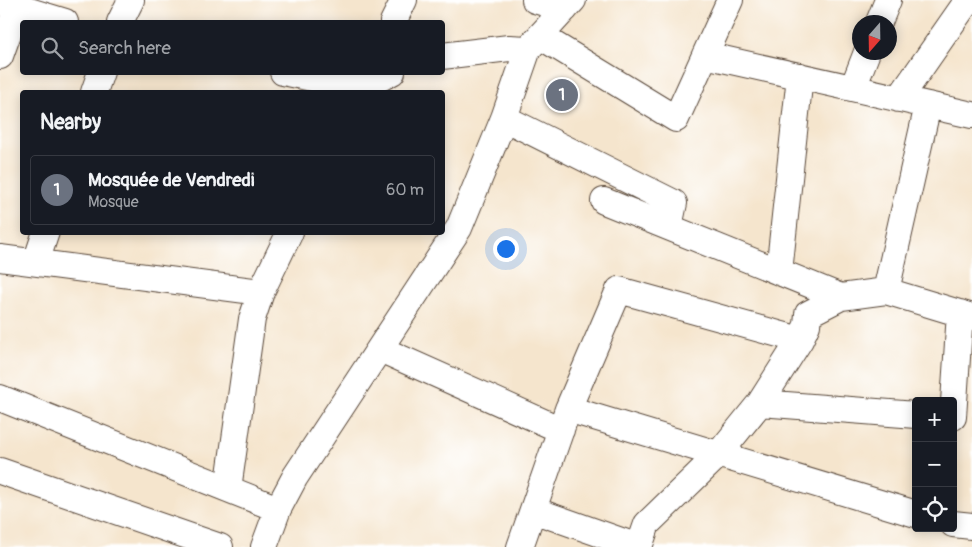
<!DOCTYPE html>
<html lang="en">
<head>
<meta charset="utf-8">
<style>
	body { margin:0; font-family:Pangolin,sans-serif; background:#20242c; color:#f1f3f6 }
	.controls { position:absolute; right:15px; bottom:15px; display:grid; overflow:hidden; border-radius:5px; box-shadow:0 2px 12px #0003 }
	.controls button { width:45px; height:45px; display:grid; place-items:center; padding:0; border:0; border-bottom:1px solid #363941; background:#171b24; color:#f1f3f6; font:25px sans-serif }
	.compass { position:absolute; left:852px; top:15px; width:45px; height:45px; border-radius:50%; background:#171b24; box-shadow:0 2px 12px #0003; rotate:200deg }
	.you { position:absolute; left:505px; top:248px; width:18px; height:18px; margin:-12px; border:4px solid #fff; border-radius:50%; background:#1a73e8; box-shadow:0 0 0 8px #1a73e833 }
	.badge { display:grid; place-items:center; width:32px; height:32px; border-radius:50%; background:#8c9099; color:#fff; font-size:16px; font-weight:700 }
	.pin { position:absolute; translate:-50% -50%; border:2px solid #fff; box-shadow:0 1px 5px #0006 }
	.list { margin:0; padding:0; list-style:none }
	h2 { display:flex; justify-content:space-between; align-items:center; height:65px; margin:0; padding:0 20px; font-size:21px }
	h2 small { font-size:16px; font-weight:400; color:#9ea1a6 }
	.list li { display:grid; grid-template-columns:32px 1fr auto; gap:15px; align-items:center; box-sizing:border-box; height:70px; margin:0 10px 10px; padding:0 10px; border:1px solid #363941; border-radius:5px }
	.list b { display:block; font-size:19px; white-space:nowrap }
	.list p { margin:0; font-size:16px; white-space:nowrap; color:#9ea1a6 }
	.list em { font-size:16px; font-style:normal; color:#9ea1a6 }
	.icon { flex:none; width:28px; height:28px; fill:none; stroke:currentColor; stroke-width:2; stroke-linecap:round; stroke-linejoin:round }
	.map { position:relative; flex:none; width:972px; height:547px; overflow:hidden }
	.search { position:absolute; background:#171b24; box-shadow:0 2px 12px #0003; left:20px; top:20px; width:425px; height:55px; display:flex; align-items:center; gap:12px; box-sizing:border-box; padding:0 18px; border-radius:5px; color:#9ea1a6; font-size:19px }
	.panel { position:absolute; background:#171b24; box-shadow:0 2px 12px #0003; left:20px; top:90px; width:425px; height:145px; border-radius:5px }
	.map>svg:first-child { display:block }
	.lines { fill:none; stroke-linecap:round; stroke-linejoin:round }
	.minor-casing { stroke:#574638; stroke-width:28 }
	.minor { stroke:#fff; stroke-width:26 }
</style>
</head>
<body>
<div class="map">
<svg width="972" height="547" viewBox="0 0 972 547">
	<rect width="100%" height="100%" fill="#fff"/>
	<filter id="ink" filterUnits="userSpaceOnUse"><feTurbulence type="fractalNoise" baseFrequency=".02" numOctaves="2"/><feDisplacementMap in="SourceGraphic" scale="10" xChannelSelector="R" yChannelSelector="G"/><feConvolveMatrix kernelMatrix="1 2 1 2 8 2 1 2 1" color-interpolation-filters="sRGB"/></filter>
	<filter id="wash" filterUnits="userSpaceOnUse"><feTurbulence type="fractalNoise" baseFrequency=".0096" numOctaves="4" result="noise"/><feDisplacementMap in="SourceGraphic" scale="20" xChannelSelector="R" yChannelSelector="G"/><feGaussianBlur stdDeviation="1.12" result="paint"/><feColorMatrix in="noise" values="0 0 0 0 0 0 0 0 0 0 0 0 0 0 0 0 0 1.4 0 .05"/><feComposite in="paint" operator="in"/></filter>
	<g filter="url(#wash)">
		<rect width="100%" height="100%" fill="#f5e5cd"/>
	</g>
	<g filter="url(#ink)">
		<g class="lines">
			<g class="minor-casing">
				<path id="minor" d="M535 0 565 9
					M0 2 65 22
					M120 22 131 0
					M393 22 404 0
					M879 22 888 0
					M540 36 676 119 730 0
					M705 55 972 115
					M0 56 17 8
					M442 56 509 48 528 49
					M283 72 361 88 392 72
					M853 88 867 52
					M94 92 101 72
					M899 99 968 0
					M504 118 674 203 669 227
					M604 201 841 297
					M0 258 261 292 290 232
					M36 262 46 232
					M779 272 800 76
					M886 291 928 105
					M380 349 561 430
					M0 398 278 509
					M760 403 916 415
					M568 409 916 514
					M953 417 960 313
					M0 471 220 547
					M228 489 252 319 261 292
					M533 510 638 547
					M953 524 972 526
					M264 547 278 509 295 477 459 228 504 118 528 49 573 0
					M520 547 568 409 619 290 800 340
					M639 547 647 524 717 456 760 403 800 340 807 325 808 314 841 297 886 291 972 317"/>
			</g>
			<use href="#minor" class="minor"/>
		</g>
	</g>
</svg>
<div class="controls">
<button>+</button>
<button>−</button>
<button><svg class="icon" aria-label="locate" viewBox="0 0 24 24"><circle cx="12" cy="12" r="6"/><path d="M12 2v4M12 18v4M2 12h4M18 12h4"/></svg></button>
</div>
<svg class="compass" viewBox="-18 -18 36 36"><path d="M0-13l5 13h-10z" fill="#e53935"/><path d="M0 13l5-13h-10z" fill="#9ea1a6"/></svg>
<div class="you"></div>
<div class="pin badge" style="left:562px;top:95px;background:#6b7280">1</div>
<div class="search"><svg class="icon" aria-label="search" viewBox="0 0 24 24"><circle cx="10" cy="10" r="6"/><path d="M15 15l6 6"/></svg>Search here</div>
<section class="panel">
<h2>Nearby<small></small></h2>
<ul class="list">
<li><span class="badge" style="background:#6b7280">1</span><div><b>Mosquée de Vendredi</b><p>Mosque</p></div><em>60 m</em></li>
</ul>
</section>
</div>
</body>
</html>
